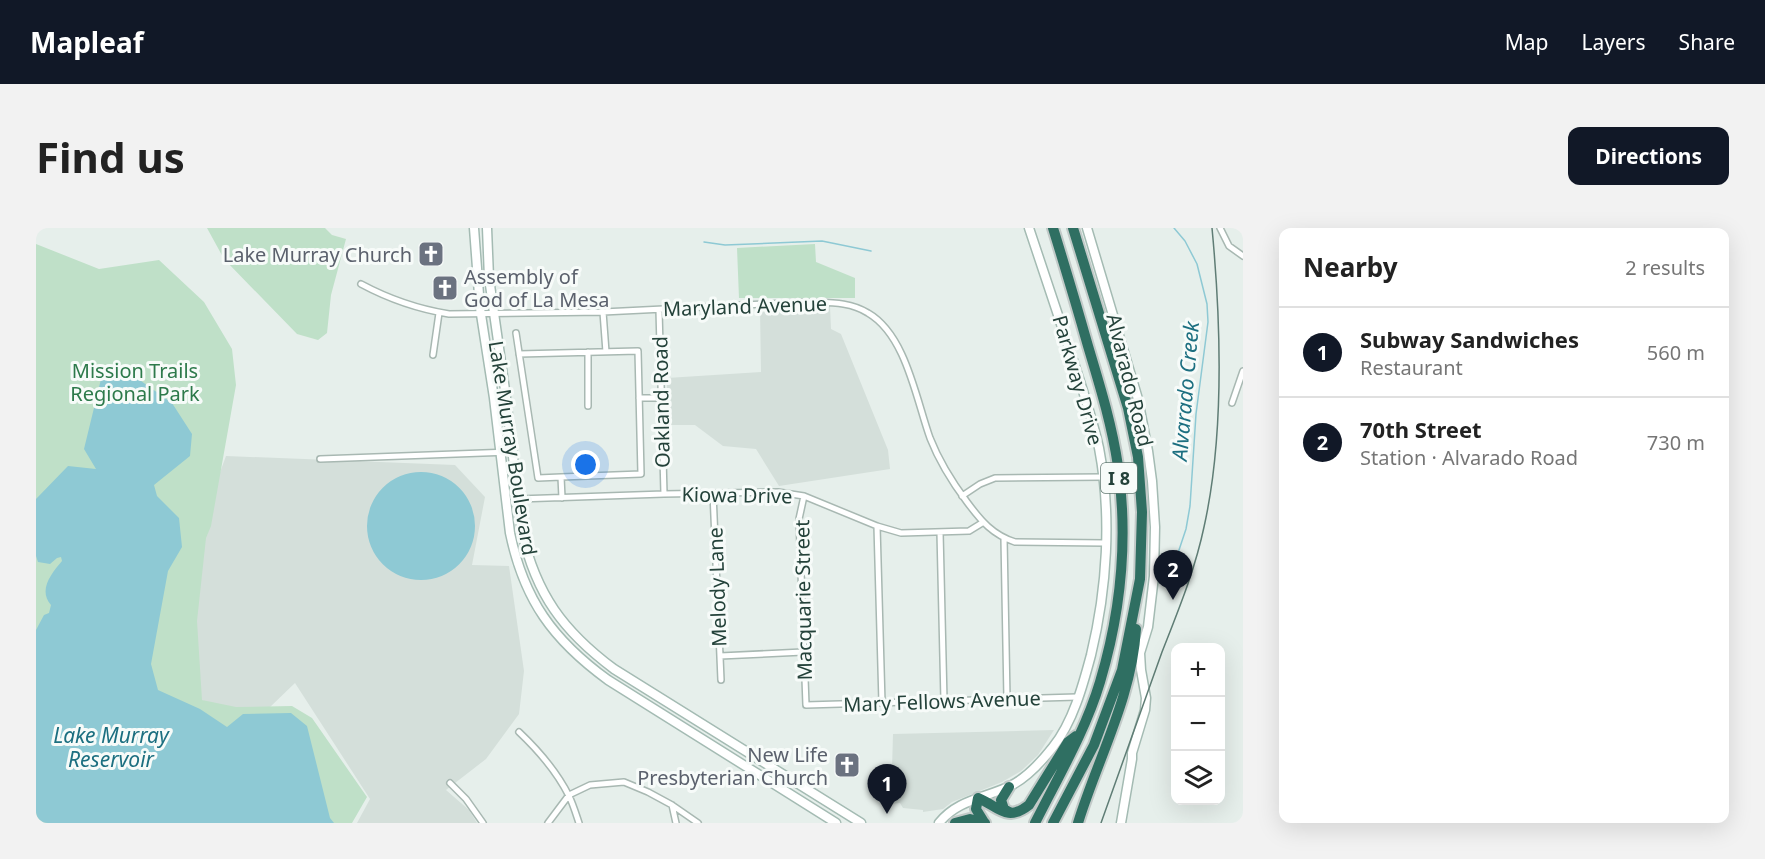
<!DOCTYPE html>
<html lang="en">
<head>
<meta charset="utf-8">
<style>
	body { margin:0; font-family:"Noto Sans",sans-serif; background:#f2f2f2; color:#222 }
	.controls { position:absolute; right:18px; bottom:18px; display:grid; overflow:hidden; border-radius:12px; box-shadow:0 6px 24px #0002 }
	.controls button { width:54px; height:54px; display:grid; place-items:center; padding:0; border:0; border-bottom:2px solid #e0e0e0; background:#fff; color:#222; font:30px sans-serif }
	.you { position:absolute; left:550px; top:237px; width:21px; height:21px; margin:-15px; border:4px solid #fff; border-radius:50%; background:#1a73e8; box-shadow:0 0 0 9px #1a73e833 }
	.badge { display:grid; place-items:center; width:39px; height:39px; border-radius:50%; background:#111827; color:#fff; font-size:20px; font-weight:700 }
	.pin { position:absolute; translate:-50% -50px; filter:drop-shadow(0 2px 3px #0008) }
	.pin::after { content:''; position:absolute; top:32px; width:21px; height:18px; background:inherit; clip-path:polygon(0 0,100% 0,50% 100%) }
	.list { margin:0; padding:0; list-style:none }
	h2 { display:flex; justify-content:space-between; align-items:center; height:78px; margin:0; padding:0 24px; font-size:26px }
	h2 small { font-size:20px; font-weight:400; color:#767676 }
	.list li { display:grid; grid-template-columns:39px 1fr auto; gap:18px; align-items:center; box-sizing:border-box; height:90px; padding:0 24px; border-top:2px solid #e0e0e0 }
	.list b { display:block; font-size:22px; white-space:nowrap }
	.list p { margin:0; font-size:20px; white-space:nowrap; color:#767676 }
	.list em { font-size:20px; font-style:normal; color:#767676 }
	.icon { flex:none; width:33px; height:33px; fill:none; stroke:currentColor; stroke-width:2; stroke-linecap:round; stroke-linejoin:round }
	.map { position:relative; flex:none; width:1207px; height:595px; overflow:hidden; border-radius:12px }
	header { display:flex; align-items:center; gap:36px; box-sizing:border-box; height:84px; padding:0 30px; background:#111827; color:#fff }
	header strong { font-size:28px }
	nav { display:flex; gap:33px; margin-inline-start:auto; font-size:21px }
	.intro { display:flex; align-items:center; justify-content:space-between; box-sizing:border-box; height:144px; padding:0 36px }
	h1 { margin:0; font-size:42px }
	.button { padding:15px 27px; border-radius:12px; background:#111827; color:#fff; font-size:21px; font-weight:700 }
	main { display:flex; gap:36px; padding:0 36px }
	aside { flex:1; background:#fff; border-radius:12px; box-shadow:0 6px 24px #0002 }
	.map>svg:first-child { display:block }
	.built { fill:#d4dfda }
	.green { fill:#bfe0c8 }
	.water { fill:#8ec9d4 }
	.lines { fill:none; stroke-linecap:round; stroke-linejoin:round }
	.stream { stroke:#8ec9d4; stroke-width:1.5 }
	.street-casing { stroke:#a8b8b2; stroke-width:8 }
	.secondary-casing { stroke:#a4bbb3; stroke-width:11 }
	.highway-casing { stroke:#c2cac8; stroke-width:14 }
	.street { stroke:#fff; stroke-width:5 }
	.secondary { stroke:#fff; stroke-width:8 }
	.highway { stroke:#2f6f62; stroke-width:10 }
	.tram { stroke:#5f7d75; stroke-width:1.5 }
	.labels { text-anchor:middle; dominant-baseline:central; stroke-width:6; stroke-linejoin:round; paint-order:stroke }
	.shield { fill:#f7fbf9; stroke:#637a73; stroke-width:1.5 }
	.shield-label { font-size:18px; font-weight:bold; fill:#24423a }
	.worship-label { font-size:20px; fill:#5b616d; stroke:#f7fbf9; text-anchor:end }
	.street-label { font-size:20px; fill:#24423a; stroke:#f7fbf9 }
	.park-label { font-size:20px; fill:#2d7a4b; stroke:#f7fbf9 }
	.water-label { font-size:21px; font-style:italic; fill:#1c6f80; stroke:#f7fbf9 }
</style>
</head>
<body>
<header>
<strong>Mapleaf</strong>
<nav><a>Map</a><a>Layers</a><a>Share</a></nav>
</header>
<div class="intro"><h1>Find us</h1><a class="button">Directions</a></div>
<main>
<div class="map">
<svg width="1207" height="595" viewBox="0 0 1207 595">
	<rect width="100%" height="100%" fill="#e6efeb"/>
	<path class="built" d="M794 78 795 101 805 106 852 222 854 241 743 258 720 221 687 218 659 197H631V150L725 144 724 81Z
		M190 228 419 237 449 269 436 337 473 338 488 443 483 486 450 531 410 562 433 582 441 595H321L334 571 259 455 233 480 193 482 157 469 161 307Z
		M1018 502 1002 527 985 543 966 554 916 574 907 581 887 584V582L867 580 864 575 855 576 857 506Z"/>
	<path class="green" d="M171 0H289L296 7 310 11 295 67 291 105 282 112 261 106 188 31Z
		M0 16 63 41 123 32 168 74 196 121 200 157 175 298 170 310 161 393 166 472 200 479 256 478 276 490 331 569 316 595H0Z
		M779 16 780 34 819 50V70H703L701 20Z"/>
	<path class="water" d="M66 147 98 148 136 175 156 206 154 228 118 257 121 268 143 290 146 319 132 343 115 436 122 462 164 481 191 499 207 486 255 485 271 498 294 590 298 595H0V402L8 387 13 385 15 377C2 362 15 346 26 333L25 329 21 330 14 336 2 334 0 328V271L32 238 60 241 48 221Z
		M331 298a54 54 0 1 1 108 0a54 54 0 1 1-108 0Z"/>
	<g class="lines">
		<path class="stream" d="M1138 0 1149 13 1161 36 1171 76 1172 94 1160 186 1154 278 1150 301 1139 334
			M668 14 689 17 786 13 835 23"/>
		<g class="street-casing">
			<path id="street" d="M1184 0 1193 18 1207 28
				M325 56C353 71 382 81 413 86L567 84 770 74C792 75 813 73 832 85 870 107 880 171 894 210 903 233 916 254 931 274 945 293 957 307 979 314L1069 315
				M623 82 628 266
				M567 84 570 124
				M480 105 502 250 525 249 526 270
				M552 124V178
				M483 126 602 123 605 246 525 249
				M397 127 403 85
				M603 170H625
				M1196 175 1207 143
				M284 231 477 224
				M677 265 685 452
				M768 268 763 291 770 477 1041 469
				M926 268 944 256 959 250 1067 249
				M482 271 628 266 742 264 768 268 841 298 865 305 933 303 946 295
				M841 298 846 475
				M904 304 908 473
				M968 310 971 471
				M684 428 767 424
				M483 504C502 522 521 544 533 568 537 576 540 586 543 595
				M414 555 430 571 447 595
				M636 577 640 595
				M512 595 533 567 554 557 588 554 612 564 636 577 662 595"/>
		</g>
		<g class="secondary-casing">
			<path id="secondary" d="M438 0 444 80 458 170 474 305C488 372 517 412 572 452L800 595
				M451 0 453 50 469 162 486 304C500 366 527 403 578 441L825 595
				M1051 0 1102 171 1112 223 1116 253 1119 299 1118 348 1112 399 1104 425 1105 442 1110 470 1109 482 1096 525V531L1085 595
				M903 595C921 572 949 570 974 558 991 550 1006 533 1017 519 1037 494 1047 457 1055 427 1071 361 1076 288 1063 220 1056 189 1046 159 1036 129 1022 86 1007 43 993 0"/>
		</g>
		<g class="highway-casing">
			<path id="highway" d="M973 559 965 572 968 581 975 585
				M948 594 940 581 942 570C962 578 970 595 993 577L1032 514 1040 508
				M919 595 934 591 949 595
				M999 595C1022 549 1049 504 1064 454 1085 384 1092 310 1082 238 1076 197 1064 158 1052 118 1041 79 1029 39 1017 0
				M1017 595 1058 517 1086 442 1104 351 1106 284 1102 229 1092 180 1037 0
				M1042 595C1062 530 1096 469 1100 401"/>
		</g>
		<use href="#street" class="street"/>
		<use href="#secondary" class="secondary"/>
		<use href="#highway" class="highway"/>
		<path class="tram" d="M1065 595C1085 538 1106 481 1126 424 1142 383 1159 342 1168 299 1189 205 1185 95 1176 0"/>
	</g>
	<defs>
		<g id="church-square" transform="scale(1.35)"><rect x="-9" y="-9" width="18" height="18" rx="4" fill="#6b7280" stroke="#f7fbf9"/><path d="M-1.2-6h2.4v3.5h3.3v2.4h-3.3V6h-2.4V-.1h-3.3v-2.4h3.3Z" fill="#fff"/></g>
	</defs>
	<g fill-rule="evenodd">
		<use href="#church-square" x="395" y="26"/>
		<use href="#church-square" x="409" y="60"/>
		<use href="#church-square" x="811" y="537"/>
	</g>
	<g class="labels">
		<rect class="shield" x="1065" y="235" width="36" height="30" rx="4.5"/>
		<g class="shield-label">
			<text x="1083" y="250">I 8</text>
		</g>
		<g class="worship-label">
			<text x="376" y="26">Lake Murray Church</text>
			<text x="428" y="48" text-anchor="start">Assembly of<tspan x="428" dy="23">God of La Mesa</tspan></text>
			<text x="792" y="526">New Life<tspan x="792" dy="23">Presbyterian Church</tspan></text>
		</g>
		<g class="street-label">
			<text transform="translate(709 78) rotate(-2)">Maryland Avenue</text>
			<text transform="translate(1042 152) rotate(74)">Parkway Drive</text>
			<text transform="translate(1094 152) rotate(76)">Alvarado Road</text>
			<text transform="translate(625 174) rotate(-91)">Oakland Road</text>
			<text transform="translate(477 220) rotate(81)">Lake Murray Boulevard</text>
			<text transform="translate(701 267) rotate(1)">Kiowa Drive</text>
			<text transform="translate(681 359) rotate(-92)">Melody Lane</text>
			<text transform="translate(767 372) rotate(-91)">Macquarie Street</text>
			<text transform="translate(906 473) rotate(-2)">Mary Fellows Avenue</text>
		</g>
		<g class="park-label">
			<text x="99" y="142">Mission Trails<tspan x="99" dy="23">Regional Park</tspan></text>
		</g>
		<g class="water-label">
			<text transform="translate(1149 163) rotate(-85)">Alvarado Creek</text>
			<text x="75" y="507">Lake Murray<tspan x="75" dy="24">Reservoir</tspan></text>
		</g>
	</g>
</svg>
<div class="controls">
<button>+</button>
<button>−</button>
<button><svg class="icon" aria-label="layers" viewBox="0 0 24 24"><path d="M12 4l9 5-9 5-9-5zM3 14l9 5 9-5"/></svg></button>
</div>
<div class="you"></div>
<div class="pin badge" style="left:851px;top:586px">1</div>
<div class="pin badge" style="left:1137px;top:372px">2</div>
</div>
<aside>
<h2>Nearby<small>2 results</small></h2>
<ul class="list">
<li><span class="badge">1</span><div><b>Subway Sandwiches</b><p>Restaurant</p></div><em>560 m</em></li>
<li><span class="badge">2</span><div><b>70th Street</b><p>Station · Alvarado Road</p></div><em>730 m</em></li>
</ul>
</aside>
</main>
</body>
</html>
